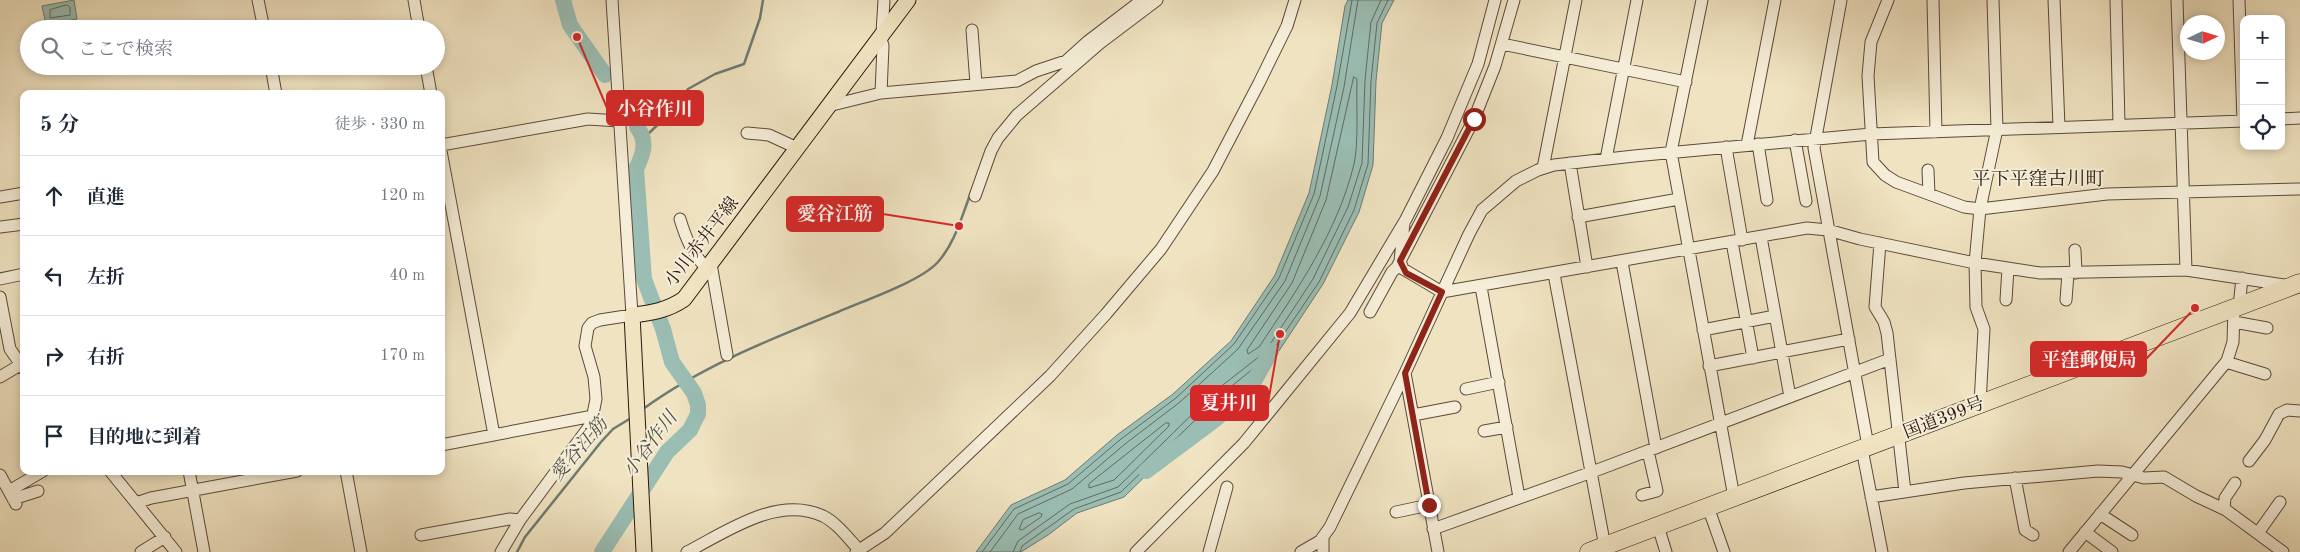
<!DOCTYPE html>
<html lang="ja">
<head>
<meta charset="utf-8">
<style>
	body { margin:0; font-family:"Old Standard TT","Noto Serif JP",serif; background:#f6f6f7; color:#1f2937 }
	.controls { position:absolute; right:15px; top:15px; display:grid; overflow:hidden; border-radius:10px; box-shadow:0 2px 8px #0003 }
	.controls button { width:45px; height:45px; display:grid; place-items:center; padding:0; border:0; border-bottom:1px solid #e0e1e3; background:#fff; color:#1f2937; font:25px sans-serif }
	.compass { position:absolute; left:2180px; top:15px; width:45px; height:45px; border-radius:50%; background:#fff; box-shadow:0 2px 8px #0003; rotate:86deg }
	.stop { position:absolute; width:15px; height:15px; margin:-11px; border:4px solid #8f2418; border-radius:50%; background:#fff }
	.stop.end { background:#8f2418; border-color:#fff; box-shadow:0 1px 5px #0008 }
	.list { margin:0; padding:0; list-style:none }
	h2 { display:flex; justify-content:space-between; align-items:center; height:65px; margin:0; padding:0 20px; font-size:21px }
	h2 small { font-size:16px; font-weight:400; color:#747a83 }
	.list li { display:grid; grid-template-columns:32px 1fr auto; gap:15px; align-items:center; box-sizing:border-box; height:80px; padding:0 20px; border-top:1px solid #e0e1e3 }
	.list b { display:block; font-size:19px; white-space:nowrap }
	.list em { font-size:16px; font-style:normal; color:#747a83 }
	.icon { flex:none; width:28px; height:28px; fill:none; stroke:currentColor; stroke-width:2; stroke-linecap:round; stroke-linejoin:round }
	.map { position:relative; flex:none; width:2300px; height:552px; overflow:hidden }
	.search { position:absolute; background:#fff; box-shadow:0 2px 8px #0003; left:20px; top:20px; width:425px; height:55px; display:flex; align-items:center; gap:12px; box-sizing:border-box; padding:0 18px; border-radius:28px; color:#747a83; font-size:19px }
	.panel { position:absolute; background:#fff; box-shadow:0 2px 8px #0003; left:20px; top:90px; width:425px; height:385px; border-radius:10px }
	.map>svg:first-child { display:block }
	.water { fill:#9abeb4; stroke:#6d7b72 }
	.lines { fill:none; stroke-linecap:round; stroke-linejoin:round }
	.shore { stroke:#626a61; stroke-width:1 }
	.stream { stroke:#6d7b72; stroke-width:2.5 }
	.river { stroke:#9abeb4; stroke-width:16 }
	.minor-casing { stroke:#5b493b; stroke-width:13 }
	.major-casing { stroke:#29160e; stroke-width:17 }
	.highway-casing { stroke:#29160e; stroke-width:19 }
	.minor { stroke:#f5edd7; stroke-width:11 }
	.major { stroke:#f0e3c1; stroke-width:15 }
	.highway { stroke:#f0e3c1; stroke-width:18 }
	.route { stroke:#8f2418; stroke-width:6 }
	.labels { text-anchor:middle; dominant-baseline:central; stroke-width:4; stroke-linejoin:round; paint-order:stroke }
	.street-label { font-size:18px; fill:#29160e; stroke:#f5edd7 }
	.neighbourhood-label { font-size:19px; fill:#29160e; stroke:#f5edd7 }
	.water-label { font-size:19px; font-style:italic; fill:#515148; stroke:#f5edd7 }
	.leader { fill:none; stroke:#d62828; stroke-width:2 }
	.callout-dot { fill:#d62828; stroke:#f5edd7; stroke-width:2 }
	.callout { fill:#d62828; stroke:#d62828; stroke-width:2 }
	.callout-label { font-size:19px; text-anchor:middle; font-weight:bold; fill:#fff }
</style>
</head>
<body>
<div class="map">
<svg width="2300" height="552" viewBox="0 0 2300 552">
	<rect width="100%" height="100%" fill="#f0e3c1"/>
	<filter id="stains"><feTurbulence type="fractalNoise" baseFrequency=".004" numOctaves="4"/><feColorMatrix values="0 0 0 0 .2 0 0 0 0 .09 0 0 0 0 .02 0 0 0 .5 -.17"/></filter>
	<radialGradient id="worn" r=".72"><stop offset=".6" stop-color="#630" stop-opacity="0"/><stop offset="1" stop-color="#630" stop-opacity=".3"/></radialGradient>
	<path class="water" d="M74 0 77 19 46 25 42 6Z
		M1348 0H1394L1382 23 1376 81 1373 165 1359 212 1323 284 1273 360 1227 396 1124 497 1077 513 1048 535 1021 552H976L1011 505 1065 480 1117 435 1173 394 1231 341 1275 275 1309 193 1332 85 1345 6Z"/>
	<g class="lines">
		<path class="shore" d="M67 5 70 7V15L50 18V10Z
			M1354 77 1357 79C1356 103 1359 142 1354 164 1338 231 1297 290 1259 347L1248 354 1247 350 1292 283 1326 200Z
			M1166 423H1169V426L1114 480 1089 488V484Z
			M1039 513 1042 514 1041 517 1022 530 1019 529 1023 520Z
			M982 552 1014 509 1068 484 1121 439 1176 398 1234 344 1279 278 1314 194 1337 86 1352 0
			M990 552 1018 514 1072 489 1125 444 1180 402 1238 349 1285 281 1320 196 1344 87 1358 0
			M1013 552 1018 541 1070 504 1118 487 1219 388 1265 352 1313 279 1348 207 1362 163 1365 80 1371 22 1381 0
			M1020 552 1022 546 1074 509 1121 492 1223 393 1269 356 1319 282 1354 210 1368 164 1371 81 1377 23 1388 0"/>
		<path class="stream" d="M642 134H648L672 111 688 89 715 74 744 64 760 18 763 0
			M643 409C702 366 771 339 838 312 863 301 919 282 937 263 954 245 961 219 970 195
			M517 552 525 537 601 442 613 429 631 418"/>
		<path class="river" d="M563 0 570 25 605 75
			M1146 471 1217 418 1253 383 1271 351
			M602 552 667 452 690 430 698 414V405L694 393 672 362 663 329 644 279 636 169C643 155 648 141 637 127"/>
		<g class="minor-casing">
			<path id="minor" d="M258 0 264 29
				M414 0 419 29
				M1702 0 1671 152 1734 497
				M1841 0 1814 148 1868 446
				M1888 0 1871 42 1868 76 1873 162 1885 175 1896 182 1964 207 1980 209 2107 194 2300 189
				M1933 0 1936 132
				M2054 0 2059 127
				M2116 0 2119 124
				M2177 0 2186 270
				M2239 0 2243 121
				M972 30 976 84
				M882 33 884 0
				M880 35 883 46 881 93
				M1502 44 1686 82
				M271 66 276 94
				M426 66 431 94
				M828 106 881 93 1017 81 1036 71 1066 61 1087 42 1142 0
				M2281 119 2300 118
				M747 133 769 135 797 148
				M1795 140 1806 201
				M1758 144 1767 200
				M441 145 588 119 619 121
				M1747 145 1775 0
				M1726 147 1742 240
				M441 151 494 435
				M1606 159 1637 0
				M1570 163 1587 267
				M1543 168 1576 0
				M1928 170 1929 194
				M975 196 991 151 998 138 1017 115 1100 43 1157 0
				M0 197 24 193
				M1578 217 1679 199
				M680 219C686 239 692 253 707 269
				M1404 223 1400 261 1403 269 1442 292 1807 228 1828 230 1860 239 1975 263 2040 273 2186 270 2291 286
				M0 227 24 224
				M1761 237 1790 397
				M1732 242 1753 358
				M1880 243 1875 307 1884 322 1887 333 1905 492
				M2075 250 2076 273
				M1622 262 1656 448
				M711 264 727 355
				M1554 274 1606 552
				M0 279 24 274
				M1481 287 1519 497
				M0 297 10 349 24 369
				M2006 300 2008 268
				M2066 300 2068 273
				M2239 307 2242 278
				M1370 312 1392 272 1397 267 1474 119 1495 66 1514 0
				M2234 322 2267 328
				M1703 330 1775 316
				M2226 362 2265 374
				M1709 366 1849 339
				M1405 373 1438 552
				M0 377 20 365
				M1466 389 1499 382
				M1980 404 1984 329 1976 307 1975 263 1980 209 1997 129 1993 0
				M1413 415 1455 407
				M1484 431 1507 427
				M441 445 593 416
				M1862 449 1882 552
				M2249 461 2265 440 2279 414 2287 410 2300 411
				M110 471 176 552
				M189 471 204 552
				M346 471 361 552
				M0 475 16 504
				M2015 478 2025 530 2033 535
				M9 491 43 471
				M1642 495 1657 491 1648 451
				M1871 497 1964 483 2098 471 2122 472 2144 478 2164 477 2196 496 2226 510 2283 552
				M13 499 38 491
				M136 503 151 498 297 471
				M1708 507 1724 552
				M2224 509 2225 498 2235 483
				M1396 512 1429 505
				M2100 514 2132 535
				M1658 526 1666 552
				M1433 529 1592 472 1890 359
				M2085 532 2112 552
				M2258 533 2280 502
				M421 535 510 519 520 520
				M1323 537V552
				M141 552 165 537
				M501 552 520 520 591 424 596 399 594 377 585 346 588 328 592 323 600 320 632 315 612 0
				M687 552C726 532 777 495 823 516 837 523 848 538 859 550
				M856 552 885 533 1050 376 1106 314 1161 249 1213 171 1259 83 1287 26 1295 0
				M1136 552 1244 443 1350 313 1406 219 1447 138 1478 64 1495 0
				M1209 552 1227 487
				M1301 552 1320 541 1330 527 1405 373 1469 234 1482 210 1516 181 1538 170 1554 165 1634 156 1871 134 2244 121
				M2069 552 2227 361 2233 342 2234 308"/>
		</g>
		<g class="major-casing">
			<path id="major" d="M644 552 632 315C652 313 668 310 684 299L908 0"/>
		</g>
		<g class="highway-casing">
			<path id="highway" d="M1589 552 2300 283"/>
		</g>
		<use href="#minor" class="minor"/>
		<use href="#major" class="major"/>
		<use href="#highway" class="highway"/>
	</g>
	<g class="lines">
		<path class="route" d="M1429 505 1405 373 1442 292 1406 273 1400 261 1474 119"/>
	</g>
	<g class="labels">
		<g class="street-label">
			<text transform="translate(702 242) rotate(-52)">小川赤井平線</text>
			<text transform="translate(1944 418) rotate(-21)">国道399号</text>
		</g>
		<g class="neighbourhood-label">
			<text x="2038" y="180">平下平窪古川町</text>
		</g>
		<g class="water-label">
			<text transform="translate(651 445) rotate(-53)">小谷作川</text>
			<text transform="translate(580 450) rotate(-49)">愛谷江筋</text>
		</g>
	</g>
	<path class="leader" d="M577 37L607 108M959 226L883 214M2195 308L2146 359M1280 334L1268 403"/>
	<g class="callout-dot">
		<circle cx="577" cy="37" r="5"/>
		<circle cx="959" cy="226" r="5"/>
		<circle cx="2195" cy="308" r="5"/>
		<circle cx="1280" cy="334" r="5"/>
	</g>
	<g class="callout">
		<rect x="607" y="91" width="96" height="34" rx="5"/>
		<rect x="787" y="197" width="96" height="34" rx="5"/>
		<rect x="2031" y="342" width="115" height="34" rx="5"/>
		<rect x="1191" y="386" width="77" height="34" rx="5"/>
	</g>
	<g class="callout-label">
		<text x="655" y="115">小谷作川</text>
		<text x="835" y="220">愛谷江筋</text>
		<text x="2089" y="366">平窪郵便局</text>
		<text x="1229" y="409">夏井川</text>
	</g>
	<rect width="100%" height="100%" filter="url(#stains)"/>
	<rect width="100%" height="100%" fill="url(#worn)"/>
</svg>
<div class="controls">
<button>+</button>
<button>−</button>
<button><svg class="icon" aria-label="locate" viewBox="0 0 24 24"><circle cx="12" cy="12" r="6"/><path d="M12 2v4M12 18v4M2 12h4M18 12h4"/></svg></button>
</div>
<svg class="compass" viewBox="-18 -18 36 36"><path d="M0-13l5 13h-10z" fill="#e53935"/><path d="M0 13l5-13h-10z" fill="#747a83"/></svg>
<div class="stop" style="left:1474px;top:119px"></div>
<div class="stop end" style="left:1429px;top:505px"></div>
<div class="search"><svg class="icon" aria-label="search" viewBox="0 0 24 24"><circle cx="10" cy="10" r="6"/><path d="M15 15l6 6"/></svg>ここで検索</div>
<section class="panel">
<h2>5 分<small>徒歩 · 330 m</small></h2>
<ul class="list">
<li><svg class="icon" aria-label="ahead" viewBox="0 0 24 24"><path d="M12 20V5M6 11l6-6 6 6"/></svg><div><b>直進</b></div><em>120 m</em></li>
<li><svg class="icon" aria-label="left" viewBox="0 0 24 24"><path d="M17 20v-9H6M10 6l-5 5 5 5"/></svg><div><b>左折</b></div><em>40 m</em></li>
<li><svg class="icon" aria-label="right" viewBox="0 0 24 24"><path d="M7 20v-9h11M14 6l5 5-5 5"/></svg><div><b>右折</b></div><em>170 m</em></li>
<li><svg class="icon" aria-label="arrive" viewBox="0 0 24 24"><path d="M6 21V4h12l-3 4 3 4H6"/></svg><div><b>目的地に到着</b></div></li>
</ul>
</section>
</div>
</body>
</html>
